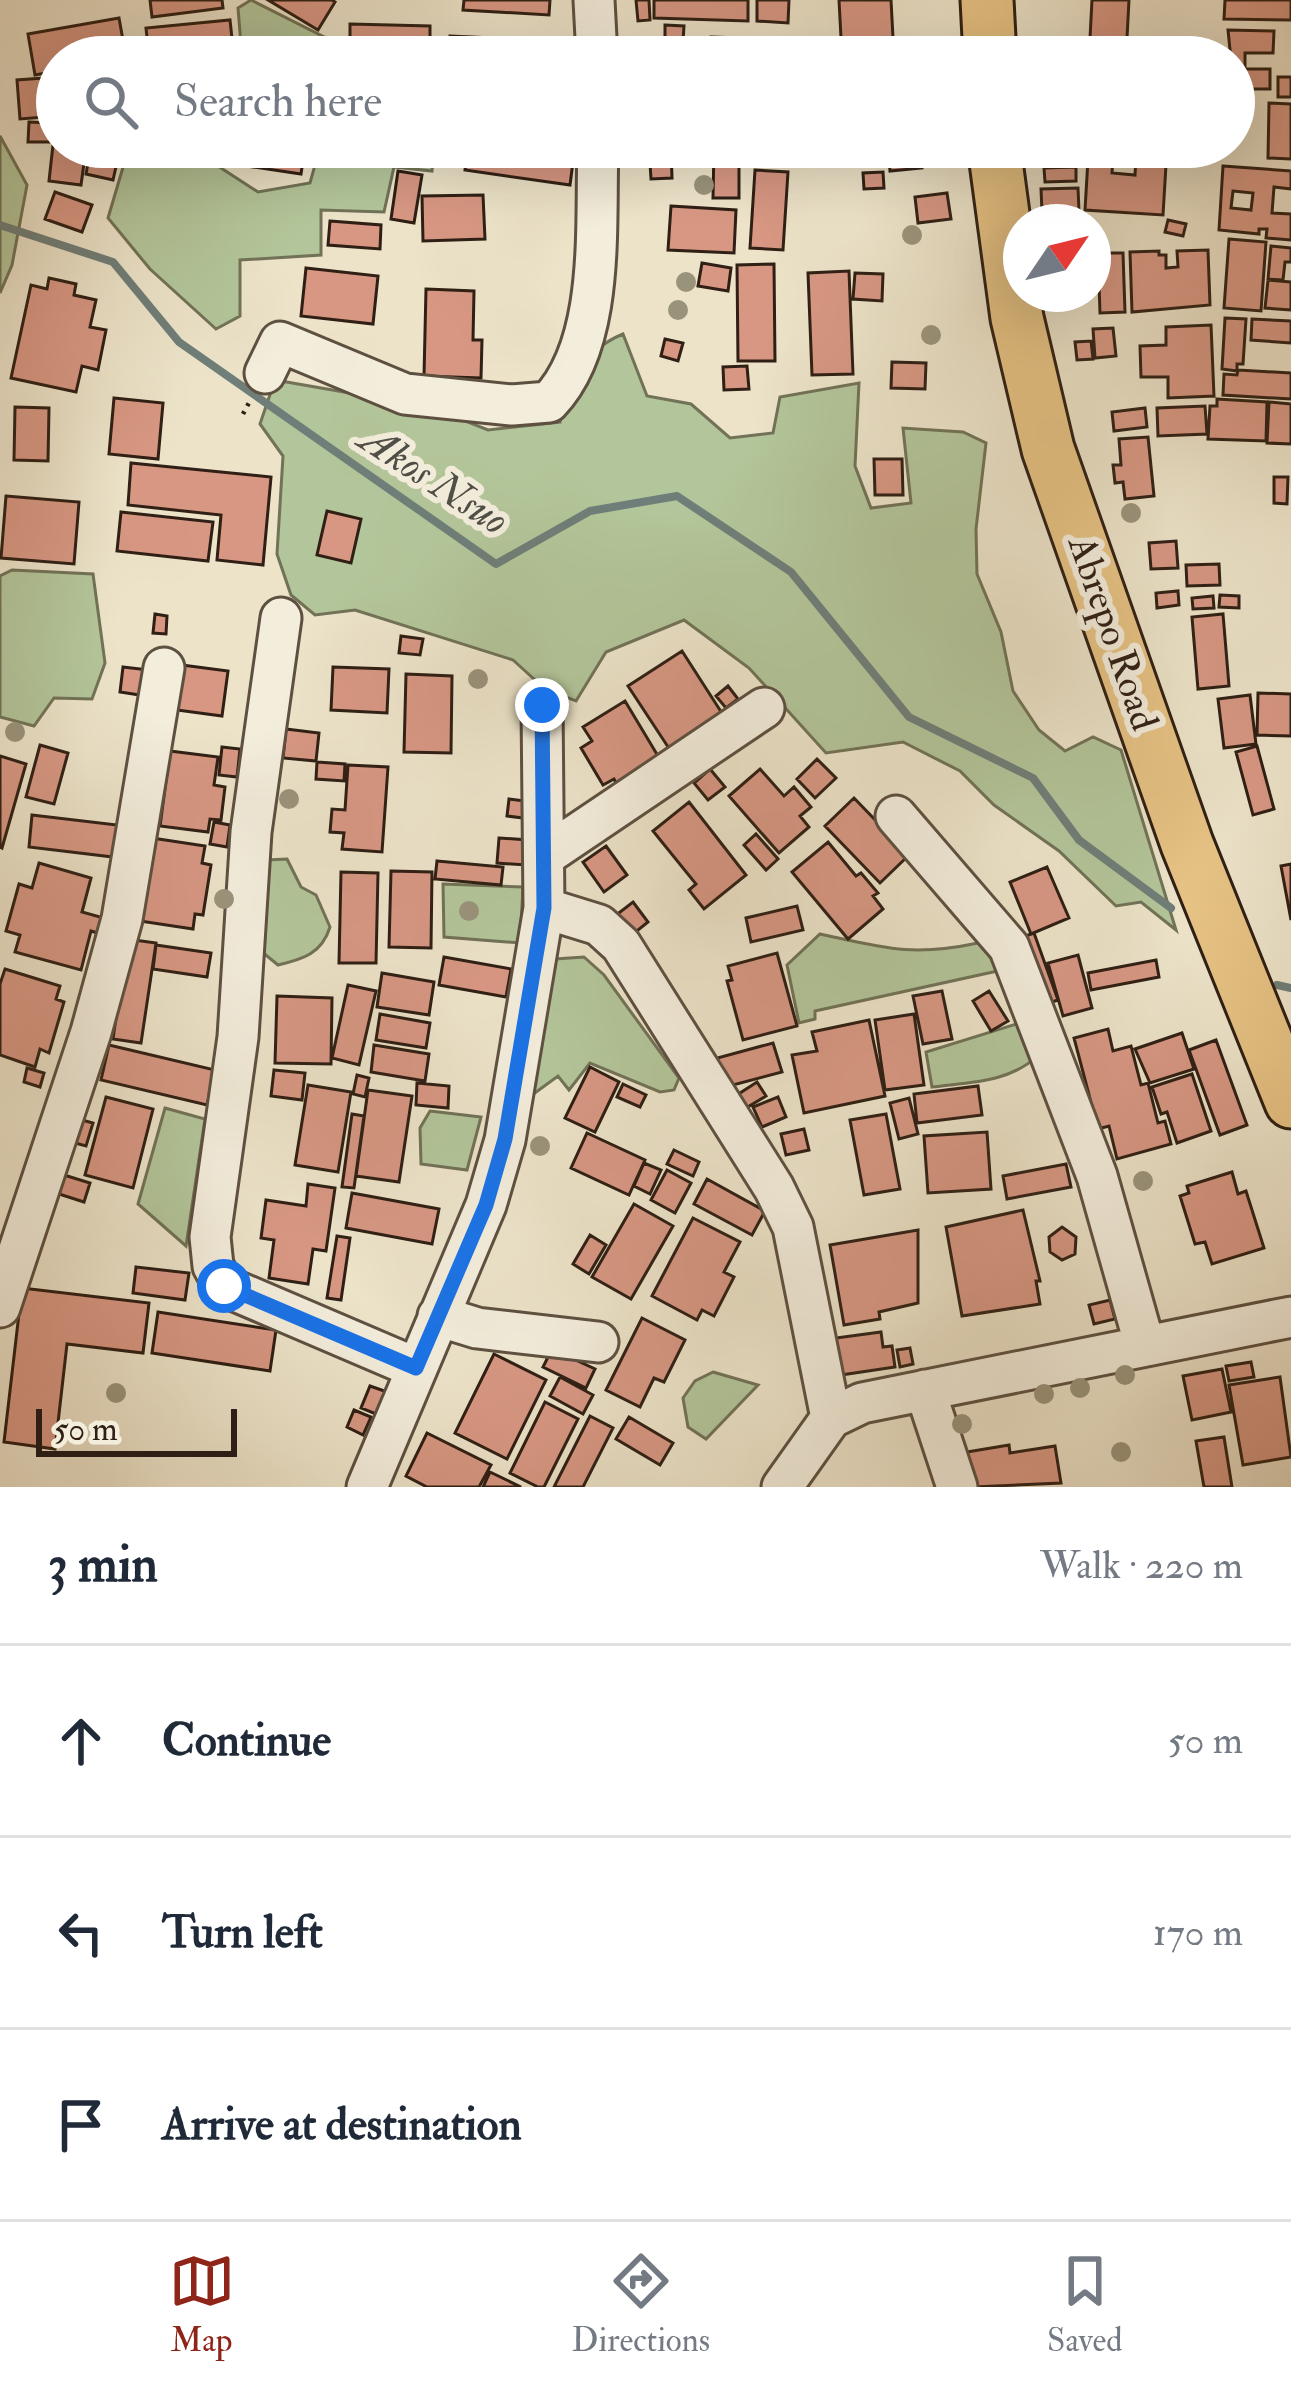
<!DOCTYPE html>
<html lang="en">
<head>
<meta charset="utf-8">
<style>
	body { margin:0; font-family:"IM FELL Double Pica",serif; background:#f6f6f7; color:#1f2937 }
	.compass { position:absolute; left:1003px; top:204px; width:108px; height:108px; border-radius:50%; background:#fff; box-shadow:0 12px 48px #0002; rotate:55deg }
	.scale { position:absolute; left:36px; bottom:30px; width:201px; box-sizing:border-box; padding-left:12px; border:6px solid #2f1f14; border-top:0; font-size:33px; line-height:42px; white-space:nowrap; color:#2f1f14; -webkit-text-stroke:9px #f3eddc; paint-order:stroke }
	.stop { position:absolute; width:36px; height:36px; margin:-27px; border:9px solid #1a73e8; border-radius:50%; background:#fff }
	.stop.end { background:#1a73e8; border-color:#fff; box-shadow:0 3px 12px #0008 }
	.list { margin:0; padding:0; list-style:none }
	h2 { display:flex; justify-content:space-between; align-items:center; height:156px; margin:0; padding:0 48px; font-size:51px }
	h2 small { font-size:39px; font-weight:400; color:#747a83 }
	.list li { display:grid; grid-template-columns:78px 1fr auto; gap:36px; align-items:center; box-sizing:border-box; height:192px; padding:0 48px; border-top:3px solid #e0e1e3 }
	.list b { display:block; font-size:45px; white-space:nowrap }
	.list em { font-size:39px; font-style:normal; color:#747a83 }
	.icon { flex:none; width:66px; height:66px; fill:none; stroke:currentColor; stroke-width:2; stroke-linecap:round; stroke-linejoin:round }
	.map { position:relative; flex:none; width:1291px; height:1487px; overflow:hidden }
	.search { position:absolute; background:#fff; box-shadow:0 12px 48px #0002; left:36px; right:36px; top:36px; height:132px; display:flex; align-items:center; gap:30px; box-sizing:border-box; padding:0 42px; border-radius:66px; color:#747a83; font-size:45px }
	.sheet { height:732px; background:#fff }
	nav { display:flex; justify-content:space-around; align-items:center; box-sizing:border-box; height:168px; border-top:3px solid #e0e1e3; background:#fff; font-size:33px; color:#747a83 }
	nav a { display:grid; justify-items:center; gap:6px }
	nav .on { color:#8f2418 }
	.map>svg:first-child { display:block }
	.green { fill:#b3c59a; stroke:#717257; stroke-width:3 }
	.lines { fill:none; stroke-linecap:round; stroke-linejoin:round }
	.stream { stroke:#6f7e78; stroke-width:8 }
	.building { fill:#d79783; stroke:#2f1f14; stroke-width:3; fill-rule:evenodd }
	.minor-casing { stroke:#5e5041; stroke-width:45 }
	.major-casing { stroke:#2f1f14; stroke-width:57 }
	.path { stroke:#2f1f14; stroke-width:4.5; stroke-dasharray:3 6; stroke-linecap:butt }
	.minor { stroke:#f3eddc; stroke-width:39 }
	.major { stroke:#e6c284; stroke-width:51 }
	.tree { fill:#9a937b }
	.route { stroke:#1a73e8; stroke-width:15 }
	.labels { text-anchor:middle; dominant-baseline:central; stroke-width:12; stroke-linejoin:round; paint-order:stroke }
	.street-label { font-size:39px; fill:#2f1f14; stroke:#f3eddc }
	.water-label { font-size:42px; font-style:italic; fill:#4f4e46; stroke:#f3eddc }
</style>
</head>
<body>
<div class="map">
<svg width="1291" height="1487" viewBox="0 0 1291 1487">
	<rect width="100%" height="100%" fill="#ece3c9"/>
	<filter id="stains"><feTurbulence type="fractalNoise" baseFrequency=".00167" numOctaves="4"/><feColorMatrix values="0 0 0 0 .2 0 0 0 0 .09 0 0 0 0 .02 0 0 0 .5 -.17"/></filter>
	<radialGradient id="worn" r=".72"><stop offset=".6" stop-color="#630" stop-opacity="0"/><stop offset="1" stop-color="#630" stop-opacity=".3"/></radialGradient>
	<path class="green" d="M251 0 338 44V57H242L238 8Z
		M0 136 27 185 12 265 0 293Z
		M129 147H202L201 155 258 192 310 183 320 147H434L432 171 394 167 384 212 321 210V255L240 260V316L216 329 150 269 108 218Z
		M623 334 647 396 691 404 730 438 773 433 780 397 859 383 855 466 871 508 911 503 903 428 963 432 986 443 976 529 977 574 1001 632 1013 691 1039 730 1065 751 1093 737 1121 750 1176 930 1141 902 1116 906 1059 851 994 805 960 771 903 742 826 753 749 668 684 620 606 652 576 701 545 689 513 660 355 610 315 615 291 595 277 554 283 456 260 424 275 380 430 407 488 430 560 422C571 381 582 351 623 334Z
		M12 570 93 574 105 663 92 699 54 698 34 726 0 717V576Z
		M287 859 301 887 316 895 330 927C322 953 304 959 278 965L261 951 267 860Z
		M443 884 523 887 520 943 444 937Z
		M820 934C884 948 912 957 978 943L1002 970 815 1011V1019L799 1023 787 965Z
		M584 957 604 975 679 1078 674 1090 660 1092 590 1063 569 1090 558 1076 528 1098 555 959Z
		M1023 1022 1039 1055C1008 1083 972 1082 932 1087L926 1052Z
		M165 1108 205 1119 186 1246 138 1204Z
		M430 1111 481 1117 467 1170 421 1164 420 1128Z
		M713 1372 758 1385 706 1439 688 1427 683 1398 695 1381Z"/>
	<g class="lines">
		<path class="stream" d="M0 225 113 262 179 342 496 564 590 511 677 496 791 572 909 717 1033 778 1079 840 1171 908
			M1277 985 1291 988"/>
	</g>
	<path class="building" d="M150 0H222L223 8 152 17Z
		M268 0H332L335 2 318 30Z
		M464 0H550L549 15 463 10Z
		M636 0H649L650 20 638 21Z
		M654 0H748V21L654 18Z
		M757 0H789L788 23 757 21Z
		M839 0H891L894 57H842Z
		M1092 0H1129L1126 57H1089Z
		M1225 0H1291V20L1224 19Z
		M119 18 126 57H57V71L35 75 28 34Z
		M230 20 234 57H149L146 28Z
		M350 24 430 26V57H350Z
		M665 25 684 26 683 41 665 40Z
		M1228 30 1274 31 1273 53H1245V69H1270V89H1234Z
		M450 36 518 39 517 57H450Z
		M711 37 741 38V57H711Z
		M57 77V116L20 119 17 80Z
		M1278 77H1291V97H1278Z
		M1269 103 1291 104V159L1268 158Z
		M29 122 50 123V142H28Z
		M53 145 86 149 81 185 49 181Z
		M243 147H305L301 174 240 165Z
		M468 147H519L574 154 570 185 465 170Z
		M649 147H671L672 178 651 179Z
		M714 147H739V198H713Z
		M754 147H789V161L755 160Z
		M888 147H920L922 168 890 171Z
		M1058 147H1074L1075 164 1059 165Z
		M1115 147 1136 149 1134 160 1114 156Z
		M90 152 118 158 113 180 86 174Z
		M1097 156 1113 157 1112 173 1135 175 1136 158 1157 160 1156 164 1166 165 1163 215 1085 210 1088 159 1097 160Z
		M1223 166 1291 171V189L1274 187 1272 213 1291 214V240L1266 238 1267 229H1259V234L1219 230ZM1233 191 1253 193 1251 210 1231 208Z
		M1076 167V181L1045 182 1044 168Z
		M755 170 788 172 783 250 750 248Z
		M398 171 422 175 414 223 391 219Z
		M883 172 884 188 864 189 863 173Z
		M1078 188 1079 211 1042 212 1041 189Z
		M55 192 92 205 82 232 45 219Z
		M947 193 951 219 918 223 915 197Z
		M483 195 485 239 423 241 422 196Z
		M671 206 736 210 734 253 668 250Z
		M1168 220 1186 224 1183 236 1165 232Z
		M330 221 381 225 380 249 328 245Z
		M1229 239 1266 242 1261 311 1224 308Z
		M1271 246 1291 248V262H1285L1283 280 1268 279Z
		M1208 250 1210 305 1132 312 1130 252 1159 251V255H1166V268L1178 267 1177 251Z
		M1098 253H1123L1125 312 1100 313Z
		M702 263 731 268 728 291 698 286Z
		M774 264 775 361H738L737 265Z
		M306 268 378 276 373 324 301 316Z
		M849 271 853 374 812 375 808 273Z
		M855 273 883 274 882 301 853 299Z
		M49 278 76 284 74 295 96 300 90 327 106 330 98 370 82 366 76 392 11 378 31 285 47 289Z
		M1268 280 1291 282V310L1265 308Z
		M426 289 474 291 473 340H482L481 378 424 376Z
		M1225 318 1246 319 1243 364H1237V371L1222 369Z
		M1252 319 1291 321V343L1251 340Z
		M1211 325 1214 396 1168 398V377H1141L1140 346 1166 345V327Z
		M1113 328 1116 356 1095 358 1093 329Z
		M665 339 683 343 678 361 661 356Z
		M1091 341 1093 359 1077 360 1075 342Z
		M892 362 926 363 925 389 891 388Z
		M747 366 749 389 724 390 723 367Z
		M1238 370 1291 373V399L1223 395 1224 374 1237 375Z
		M114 398 163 403 158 459 109 454Z
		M1217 399 1267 402 1266 441 1208 439 1210 406H1217Z
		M1269 402 1291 404V444L1267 443Z
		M1205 406 1207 434 1158 436 1157 408Z
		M15 407 49 408 48 461 14 460Z
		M1145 408 1147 427 1114 431 1112 412Z
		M1148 437 1154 496 1125 499 1123 482 1115 483 1113 465H1121L1119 439Z
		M874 459H902L903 495H875Z
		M131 463 271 477 263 565 217 560 221 515 128 505Z
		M1274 477H1288L1287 504 1274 503Z
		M6 496 79 502 74 564 1 558Z
		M327 511 361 519 351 563 317 555Z
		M121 512 213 522 208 561 117 551Z
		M1176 541 1178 568 1151 569 1149 543Z
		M1219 564 1220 585 1187 586 1186 565Z
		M1178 591 1179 605 1157 608 1156 593Z
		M1220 595 1239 596V608L1219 607Z
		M1213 596 1214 608 1193 609 1192 598Z
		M155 614 167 616 166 634 153 633Z
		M1223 614 1229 686 1198 689 1192 617Z
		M401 636 423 639 420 655 399 653Z
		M682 651 727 721 674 756 628 686Z
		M182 665 228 671 222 716 177 710Z
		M123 667 149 670 146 696 120 692Z
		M333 667 389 669 387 713 331 710Z
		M406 674 452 676 451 753 404 752Z
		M728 686 738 699 726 708 716 696Z
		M1258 693 1291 694V736L1257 735Z
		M1250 695 1256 744 1224 748 1218 699Z
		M625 701 664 766 621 792 614 779 603 785 581 748 592 741 583 727Z
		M286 729 319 733 316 761 283 758Z
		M40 745 68 753 54 804 26 797Z
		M1257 746 1274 809 1253 815 1236 752Z
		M222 747 240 749 237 777 219 775Z
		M170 751 218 757 214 785 225 787 221 820 210 819 208 832 160 826Z
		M0 756 26 764 2 848 0 847Z
		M817 759 836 778 815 798 797 779Z
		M317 762 345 764 344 781 316 779Z
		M348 765 388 767 382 852 342 849 344 833 330 832 332 809 345 810Z
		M710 769 725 787 708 800 694 783Z
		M760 769 784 796 794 787 811 807 800 816 809 827 779 853 729 796Z
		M854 798 909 855 880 883 825 826Z
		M509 799 525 801 523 818 507 816Z
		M689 802 746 875 704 909 689 890 696 884 653 831Z
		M32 815 117 825 113 857 29 847Z
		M214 822 230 825 227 847 210 844Z
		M756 834 778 859 766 870 744 845Z
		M152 838 205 846 202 863 211 865 203 915 195 914 193 929 140 921Z
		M499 838 528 840 526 865 497 863Z
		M828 842 856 876 861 873 878 893 873 896 883 909 848 939 792 872Z
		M606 846 627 875 604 892 583 862Z
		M437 861 503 867 501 885 435 879Z
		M39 863 91 878 82 912 111 920 107 936 91 931 81 970 15 952 20 935 6 931 19 884 32 888Z
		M1291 864V920L1281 866Z
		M1047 867 1069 918 1031 934 1010 882Z
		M391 871 432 872 431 948 389 947Z
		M341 872 378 873 376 963H339Z
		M633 902 648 922 627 939 611 919Z
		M797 906 803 930 751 942 746 918Z
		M1034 933 1058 1000 1043 1005 1020 938Z
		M127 939 156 943 141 1043 113 1039Z
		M156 945 211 953 207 977 153 969Z
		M777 953 797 1026 743 1040 727 981 732 980 728 966Z
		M1078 955 1092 1008 1063 1016 1048 963Z
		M444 957 511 969 506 997 439 985Z
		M1156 960 1159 977 1091 990 1088 973Z
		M5 969 60 986 56 999 64 1002 49 1053 40 1049 35 1067 0 1055V984Z
		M382 973 434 982 429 1015 377 1007Z
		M348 985 376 991 359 1065 332 1058Z
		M942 991 952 1039 923 1044 913 996Z
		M989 991 1008 1021 991 1031 973 1001Z
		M277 996 332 998 331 1064 275 1063Z
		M380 1014 430 1023 426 1048 376 1040Z
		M914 1014 924 1085 885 1090 875 1020Z
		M869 1020 885 1096 804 1113 792 1055 817 1051 812 1032Z
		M1108 1029 1113 1051 1131 1046 1141 1085 1148 1083 1158 1123 1165 1121 1171 1144 1117 1159 1109 1126 1098 1129 1074 1038Z
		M1182 1033 1194 1069 1150 1083 1135 1049Z
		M1216 1040 1247 1125 1220 1135 1189 1050Z
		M773 1043 782 1072 718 1089 710 1060Z
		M109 1045 215 1070 207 1105 101 1080Z
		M374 1045 429 1054 425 1081 371 1072Z
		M590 1067 619 1082 595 1132 565 1118Z
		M27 1068 44 1073 40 1087 24 1082Z
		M274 1070 305 1073 302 1100 271 1096Z
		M1192 1074 1211 1131 1177 1143 1167 1112 1161 1114 1152 1087Z
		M357 1075 369 1078 365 1097 353 1094Z
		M757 1082 766 1096 746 1108 737 1095Z
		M417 1083 449 1086 448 1108 416 1105Z
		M623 1084 646 1095 640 1107 617 1097Z
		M308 1085 351 1092 338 1172 295 1165Z
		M978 1086 982 1115 917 1123 914 1094Z
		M368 1090 412 1096 399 1182 356 1176Z
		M106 1097 153 1109 133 1188 85 1175Z
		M778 1097 786 1117 762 1127 753 1107Z
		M909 1098 918 1134 899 1139 890 1103Z
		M352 1114 364 1116 354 1188 342 1187Z
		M886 1114 900 1189 864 1195 850 1120Z
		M82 1120 93 1123 86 1146 75 1143Z
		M804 1129 809 1150 786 1155 781 1134Z
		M987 1132 991 1189 928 1193 924 1136Z
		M587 1133 645 1160 629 1195 571 1168Z
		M674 1150 699 1162 693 1176 667 1164Z
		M644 1163 661 1170 650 1194 634 1186Z
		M1066 1164 1071 1187 1007 1199 1003 1176Z
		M667 1170 691 1183 675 1213 651 1200Z
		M1232 1172 1238 1194 1246 1191 1264 1248 1212 1264 1205 1242 1195 1244 1180 1196 1189 1193 1187 1186Z
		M64 1175 90 1183 84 1202 59 1194Z
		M707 1179 765 1211 752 1235 694 1204Z
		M308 1184 335 1188 326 1251 313 1249 308 1284 269 1278 274 1240 261 1238 266 1200 306 1206Z
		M352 1193 439 1209 432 1244 346 1228Z
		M634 1204 673 1226 631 1299 592 1277Z
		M1023 1210 1040 1281H1036L1040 1304 962 1316 946 1227Z
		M693 1218 740 1242 724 1272 734 1277 714 1316 702 1310 697 1320 652 1296Z
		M1062 1227 1076 1237 1075 1254 1062 1260 1050 1252 1049 1237Z
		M918 1230V1303L879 1312 880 1319 844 1325 830 1245Z
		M590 1235 606 1245 589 1274 573 1264Z
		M337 1236 350 1238 341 1300 327 1298Z
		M136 1267 189 1273 185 1300 133 1293Z
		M22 1288 149 1303 143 1353 67 1344 55 1449 4 1442Z
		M1110 1300 1115 1319 1094 1324 1089 1305Z
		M158 1312 276 1330 270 1371 152 1353Z
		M642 1318 685 1340 664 1382 654 1378 640 1407 606 1390Z
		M881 1332 883 1347 892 1346 895 1367 841 1375 836 1338Z
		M910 1348 913 1364 900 1367 897 1350Z
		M552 1349 595 1369 586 1388 543 1367Z
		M494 1354 546 1380 507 1459 455 1433Z
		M1251 1362 1254 1377 1229 1381 1226 1366Z
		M1222 1369 1231 1412 1192 1420 1183 1376Z
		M560 1377 593 1395 583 1414 550 1396Z
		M1280 1377 1291 1457 1243 1465 1229 1385Z
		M370 1386 390 1393 381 1416 361 1408Z
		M545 1402 578 1419 544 1487H538L510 1473Z
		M354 1410 371 1417 363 1435 347 1427Z
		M590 1416 613 1428 583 1487H554Z
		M629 1417 673 1443 660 1465 616 1439Z
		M427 1433 491 1465 479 1487H427L406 1476Z
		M1224 1437 1232 1487H1204L1196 1441Z
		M1009 1445 1010 1453 1055 1446 1061 1483 973 1487 967 1452Z
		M490 1472 521 1487H483Z"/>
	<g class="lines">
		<g class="minor-casing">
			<path id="minor" d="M594 0 597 57
				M265 373 280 342 405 394 512 405 549 402C606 343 595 224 598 147
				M281 618 251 832 238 1037 210 1237 213 1266 224 1286 416 1368
				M896 816 1009 947 1097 1176 1145 1346
				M546 855 764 708
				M544 908 599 925 621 945 774 1188 793 1227 831 1418
				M0 1307 91 1032 122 919 164 668
				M438 1316 477 1328 598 1342
				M925 1390 957 1487
				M367 1487 486 1205 505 1140 544 908 542 705
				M782 1487 831 1418 862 1403 1291 1317"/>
		</g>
		<g class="major-casing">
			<path id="major" d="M987 0 990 57
				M994 147 1017 318 1048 449 1187 844 1291 1102"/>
		</g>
		<path class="path" d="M243 414 251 399"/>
		<use href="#minor" class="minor"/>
		<use href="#major" class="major"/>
	</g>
	<g class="tree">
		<circle cx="704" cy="185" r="10"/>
		<circle cx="912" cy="235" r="10"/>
		<circle cx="686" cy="282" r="10"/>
		<circle cx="678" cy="310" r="10"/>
		<circle cx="931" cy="335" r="10"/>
		<circle cx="1131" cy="513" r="10"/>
		<circle cx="478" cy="679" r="10"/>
		<circle cx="15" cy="732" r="10"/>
		<circle cx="289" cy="799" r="10"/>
		<circle cx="224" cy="899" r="10"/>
		<circle cx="469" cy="911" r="10"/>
		<circle cx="540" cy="1146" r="10"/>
		<circle cx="1143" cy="1181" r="10"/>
		<circle cx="1125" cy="1375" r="10"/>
		<circle cx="1080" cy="1388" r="10"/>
		<circle cx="116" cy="1393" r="10"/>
		<circle cx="1044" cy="1394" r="10"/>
		<circle cx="962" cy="1424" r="10"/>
		<circle cx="1121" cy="1452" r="10"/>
	</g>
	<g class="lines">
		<path class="route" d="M224 1286 416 1368 486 1205 505 1139 544 908 542 705"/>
	</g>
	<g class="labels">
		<g class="street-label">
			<text transform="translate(1113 633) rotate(71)">Abrepo Road</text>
		</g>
		<g class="water-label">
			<text transform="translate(434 480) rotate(33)">Akos Nsuo</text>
		</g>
	</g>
	<rect width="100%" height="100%" filter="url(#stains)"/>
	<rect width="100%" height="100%" fill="url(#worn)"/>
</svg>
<svg class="compass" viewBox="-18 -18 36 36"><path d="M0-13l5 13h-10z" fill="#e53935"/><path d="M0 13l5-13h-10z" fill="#747a83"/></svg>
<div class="scale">50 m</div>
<div class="stop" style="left:224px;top:1286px"></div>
<div class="stop end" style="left:542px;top:705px"></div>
<div class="search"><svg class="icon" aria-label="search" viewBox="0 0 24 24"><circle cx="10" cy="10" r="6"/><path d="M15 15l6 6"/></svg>Search here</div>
</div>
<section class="sheet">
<h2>3 min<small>Walk · 220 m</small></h2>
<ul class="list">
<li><svg class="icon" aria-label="ahead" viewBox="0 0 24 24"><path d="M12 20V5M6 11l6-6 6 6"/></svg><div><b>Continue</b></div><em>50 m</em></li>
<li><svg class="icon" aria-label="left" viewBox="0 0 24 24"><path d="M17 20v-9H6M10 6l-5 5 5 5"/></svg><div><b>Turn left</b></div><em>170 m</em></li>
<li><svg class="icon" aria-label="arrive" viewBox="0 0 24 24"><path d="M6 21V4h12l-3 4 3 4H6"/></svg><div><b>Arrive at destination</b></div></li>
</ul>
</section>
<nav>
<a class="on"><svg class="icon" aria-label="map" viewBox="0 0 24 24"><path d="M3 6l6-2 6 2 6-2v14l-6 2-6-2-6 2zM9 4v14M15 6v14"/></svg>Map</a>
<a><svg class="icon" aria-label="directions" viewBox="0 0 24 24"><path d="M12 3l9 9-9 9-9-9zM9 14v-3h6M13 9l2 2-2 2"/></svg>Directions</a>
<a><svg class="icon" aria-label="saved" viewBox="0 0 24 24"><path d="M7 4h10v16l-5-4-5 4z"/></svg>Saved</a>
</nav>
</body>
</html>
